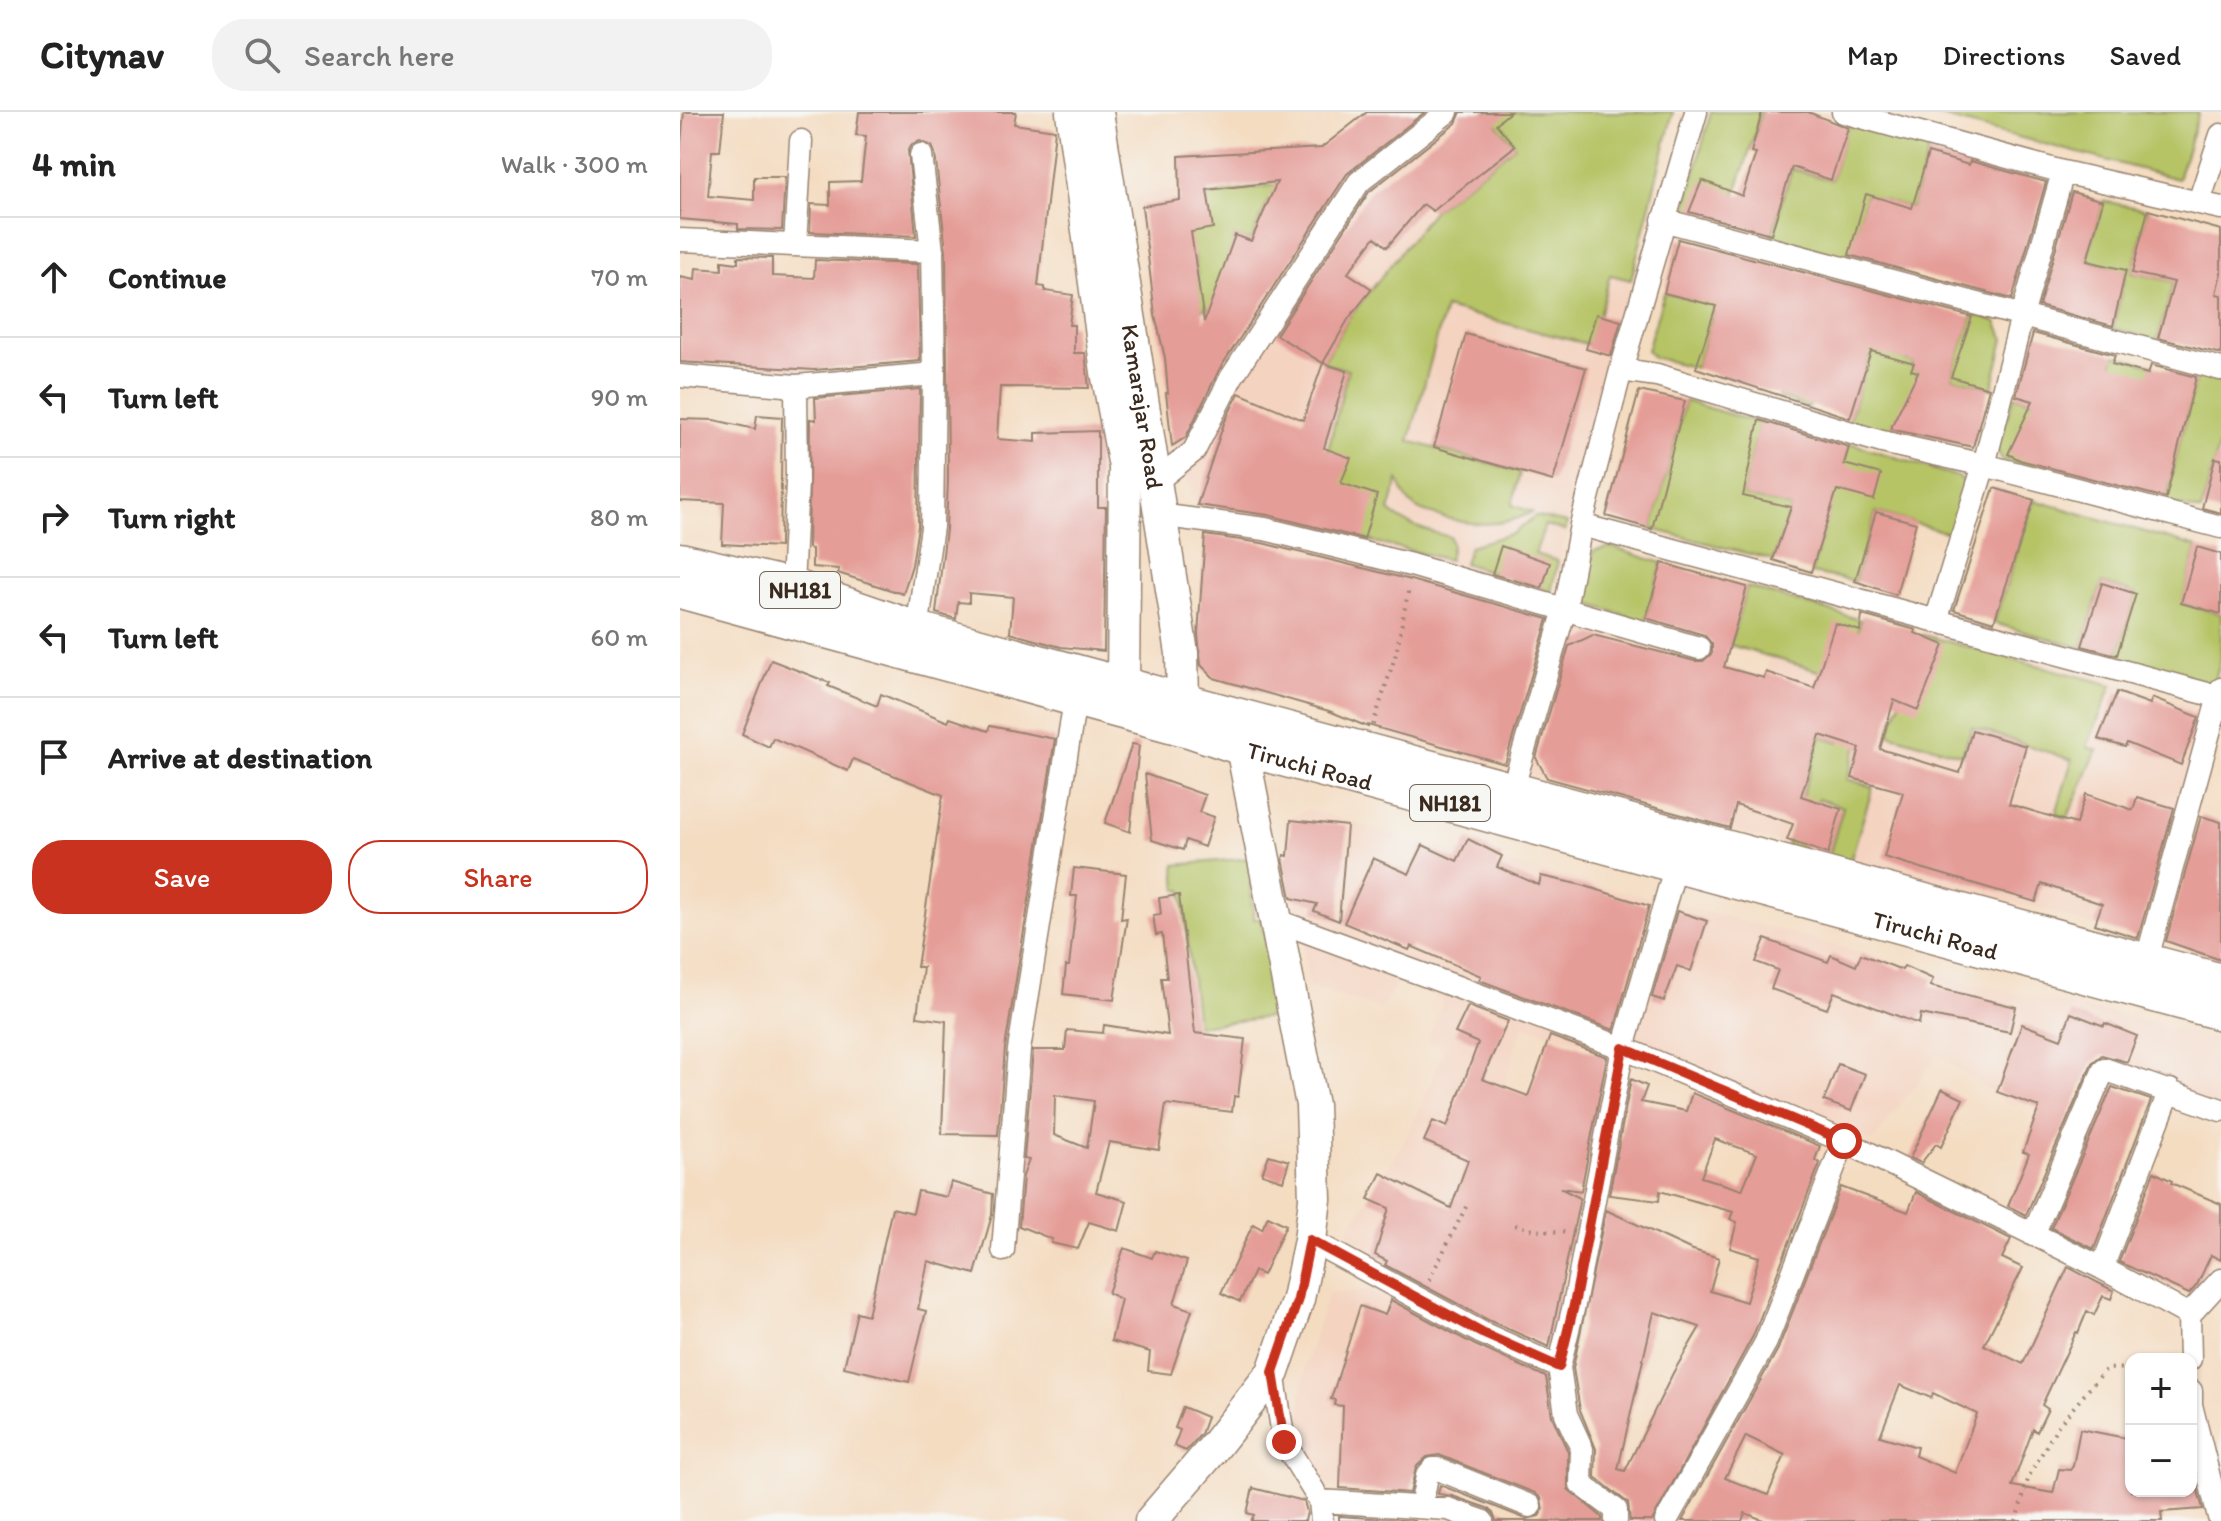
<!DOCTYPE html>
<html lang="en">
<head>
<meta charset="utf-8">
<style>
	body { margin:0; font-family:Itim,sans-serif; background:#f2f2f2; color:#222 }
	.controls { position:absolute; right:24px; bottom:24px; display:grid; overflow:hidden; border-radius:16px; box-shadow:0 2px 6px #0004 }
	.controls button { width:72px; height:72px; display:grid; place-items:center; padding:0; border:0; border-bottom:2px solid #e0e0e0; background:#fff; color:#222; font:40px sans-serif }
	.stop { position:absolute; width:24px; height:24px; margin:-18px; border:6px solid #c8321e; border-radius:50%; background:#fff }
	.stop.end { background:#c8321e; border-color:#fff; box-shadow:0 2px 8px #0008 }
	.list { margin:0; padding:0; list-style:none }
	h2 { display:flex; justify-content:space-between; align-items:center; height:104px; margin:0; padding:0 32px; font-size:34px }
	h2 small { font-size:26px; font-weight:400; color:#767676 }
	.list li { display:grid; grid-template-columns:52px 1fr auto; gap:24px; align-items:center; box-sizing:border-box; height:120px; padding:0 32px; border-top:2px solid #e0e0e0 }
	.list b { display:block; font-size:30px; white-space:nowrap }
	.list em { font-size:26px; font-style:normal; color:#767676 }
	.actions { display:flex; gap:16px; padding:24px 32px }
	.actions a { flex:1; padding:18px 0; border:2px solid #c8321e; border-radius:32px; text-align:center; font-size:28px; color:#c8321e }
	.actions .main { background:#c8321e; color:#fff }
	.icon { flex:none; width:44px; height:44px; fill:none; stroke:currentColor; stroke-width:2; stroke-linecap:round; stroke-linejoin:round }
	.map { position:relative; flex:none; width:1541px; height:1409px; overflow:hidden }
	header { display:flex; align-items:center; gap:48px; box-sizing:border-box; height:112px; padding:0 40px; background:#fff; border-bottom:2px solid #e0e0e0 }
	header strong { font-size:38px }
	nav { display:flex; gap:44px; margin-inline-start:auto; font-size:28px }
	.search { width:560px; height:72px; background:#f2f2f2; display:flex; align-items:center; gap:20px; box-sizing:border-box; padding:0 28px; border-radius:32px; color:#767676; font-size:30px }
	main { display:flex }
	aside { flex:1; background:#fff }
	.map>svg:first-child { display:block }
	.built { fill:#f4d3c0 }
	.green { fill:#b6c466; stroke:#787742; stroke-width:2 }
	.building { fill:#e59d98; fill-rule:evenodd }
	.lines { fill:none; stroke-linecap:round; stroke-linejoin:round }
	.minor-casing { stroke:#988370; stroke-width:25 }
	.secondary-casing { stroke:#988370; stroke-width:35 }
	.trunk-casing { stroke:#988370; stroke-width:39 }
	.path { stroke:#988370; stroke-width:4; stroke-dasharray:2 6; stroke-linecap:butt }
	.minor { stroke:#fff; stroke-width:22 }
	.secondary { stroke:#fff; stroke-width:32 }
	.trunk { stroke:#fff; stroke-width:36 }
	.route { stroke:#c8321e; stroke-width:10 }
	.labels { text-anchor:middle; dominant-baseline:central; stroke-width:7; stroke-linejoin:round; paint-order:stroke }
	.shield { fill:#f6f6f2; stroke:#73675e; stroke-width:2 }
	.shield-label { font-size:22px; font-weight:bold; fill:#3b2a1e }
	.street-label { font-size:24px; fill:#3b2a1e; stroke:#f6f6f2 }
</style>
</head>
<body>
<header>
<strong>Citynav</strong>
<div class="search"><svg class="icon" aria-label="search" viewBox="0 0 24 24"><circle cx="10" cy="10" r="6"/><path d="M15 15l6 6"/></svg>Search here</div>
<nav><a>Map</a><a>Directions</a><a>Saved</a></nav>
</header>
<main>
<aside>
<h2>4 min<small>Walk · 300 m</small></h2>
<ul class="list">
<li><svg class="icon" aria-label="ahead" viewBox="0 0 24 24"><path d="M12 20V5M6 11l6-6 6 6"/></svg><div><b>Continue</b></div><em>70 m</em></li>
<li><svg class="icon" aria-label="left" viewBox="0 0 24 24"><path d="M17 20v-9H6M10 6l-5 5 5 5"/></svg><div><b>Turn left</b></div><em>90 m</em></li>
<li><svg class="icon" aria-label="right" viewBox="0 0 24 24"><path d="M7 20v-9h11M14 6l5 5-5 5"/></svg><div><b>Turn right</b></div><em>80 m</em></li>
<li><svg class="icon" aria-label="left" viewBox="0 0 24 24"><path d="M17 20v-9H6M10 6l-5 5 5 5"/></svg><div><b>Turn left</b></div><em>60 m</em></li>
<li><svg class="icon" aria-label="arrive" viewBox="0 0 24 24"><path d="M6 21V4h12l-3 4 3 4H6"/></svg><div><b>Arrive at destination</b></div></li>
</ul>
<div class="actions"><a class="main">Save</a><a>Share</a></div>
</aside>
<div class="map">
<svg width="1541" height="1409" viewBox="0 0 1541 1409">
	<rect width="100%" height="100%" fill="#f6f6f2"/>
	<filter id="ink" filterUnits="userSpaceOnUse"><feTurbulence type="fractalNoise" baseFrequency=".0125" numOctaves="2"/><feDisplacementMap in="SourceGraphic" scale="16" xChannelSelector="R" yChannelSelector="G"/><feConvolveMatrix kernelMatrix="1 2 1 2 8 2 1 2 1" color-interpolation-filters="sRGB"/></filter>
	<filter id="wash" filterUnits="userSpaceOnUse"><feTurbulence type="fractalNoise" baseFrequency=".006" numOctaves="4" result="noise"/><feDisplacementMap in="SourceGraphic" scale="32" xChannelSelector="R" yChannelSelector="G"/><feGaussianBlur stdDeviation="1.8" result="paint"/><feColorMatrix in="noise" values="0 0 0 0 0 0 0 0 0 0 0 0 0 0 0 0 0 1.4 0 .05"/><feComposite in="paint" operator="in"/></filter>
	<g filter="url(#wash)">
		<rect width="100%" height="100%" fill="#f4dcc1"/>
		<path class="built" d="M749 0H806L835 34 930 163 951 168 866 502 1083 567 1090 545 1219 583 1240 519 1435 571 1529 599 1464 830 1362 798 1107 733 700 621 649 599 534 566 524 558 517 545V535L529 395 517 393 490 327 486 281 454 86 458 83 674 60Z
			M628 697 723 726 1084 814 1310 876 1441 903 1541 929V1004L1426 960 1388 949 1369 980 1332 994 1258 943 1192 1030 947 945 843 913 822 982 794 1031 775 1083 736 1128 713 1160 667 1119 729 1021 764 937 747 930 763 888 718 866 701 898 629 874 604 707Z
			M698 1177 719 1188 718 1191 710 1189 688 1248 715 1350 708 1387 681 1383 635 1367 615 1329 625 1253 649 1181Z"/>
		<path class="green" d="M806 0H993L951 168 930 163 911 233 765 196 729 329 840 360 832 393 852 400C822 416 790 414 759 404 751 402 741 400 735 395 726 388 722 378 718 368L709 399C727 414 748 419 770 425L772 432 769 448 629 414 668 258 643 251 669 206 753 99 835 34Z
			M1031 0H1082L1044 118 1003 106Z
			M1242 0H1519L1498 67Z
			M1168 13 1249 36 1232 96 1186 83 1169 147 1091 125 1112 57 1151 68Z
			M624 68 588 89 571 129 555 124 545 155 558 195 528 196 521 198 515 145 502 121 527 84Z
			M1423 89 1468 98 1452 161 1494 170 1477 229 1433 216 1446 159 1407 148Z
			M984 181 1072 201 1070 211 1034 200 1016 256 973 245 967 238Z
			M1293 202 1316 209 1324 227 1312 277 1271 265Z
			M1121 212 1234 251 1232 257 1269 271 1248 332 1169 309 1189 245 1149 232 1129 296 1098 285Z
			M1435 243 1474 254 1461 307 1417 306 1399 370 1322 348 1317 337 1334 284 1417 306Z
			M1516 264 1541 270V325L1521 399 1485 391Z
			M1005 289 1079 311 1063 384 1111 395 1093 448 972 417Z
			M1170 331 1278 365 1283 369 1284 378 1272 422 1196 400 1175 469 1131 461Z
			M1354 388 1517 435 1502 491 1541 502V547L1533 574 1436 547 1456 482 1422 471 1401 536 1314 511Z
			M855 404 887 411 885 419 865 413 855 442 878 449 871 480 784 451 790 434 834 421Z
			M931 435 982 451 965 509 898 489 914 439Z
			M1067 475 1181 508 1166 567 1050 533Z
			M1243 523 1432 573 1407 635 1417 638 1387 707 1376 702 1392 648 1292 615 1282 643 1209 622Z
			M1178 571 1194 576 1167 667 1193 675 1170 749 1149 744 1163 695 1138 687 1122 737 1107 733 1141 624 1159 630Z
			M571 746 576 771 570 772 574 807H581L600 904 517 914 502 778H497L495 753Z"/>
		<g id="blocks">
			<path class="building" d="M4 0H44L40 39H32L28 84 74 88V65H105L102 118 58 117V112L0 107V41Z
				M179 0H336L334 12 375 18 358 174 365 175V179L393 183 389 213H394V241H405L409 276 320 275 317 327 356 330V321L418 319V395H426L424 539 381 535 330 521 333 485 289 481V491L278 490 276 507 256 501 266 417 268 368 266 139 255 41 252 34 240 29 232 32 228 38 236 124 130 120 131 92 150 93V70L181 69 186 24 176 23Z
				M687 0H745L667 62 539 258 506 325 492 334 486 281H488L485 246 475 203 462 94 500 88 499 44 641 36ZM597 70 571 129 555 123 524 210 511 120 533 116 527 78Z
				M781 0H830L816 12 835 34 753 99 743 92 707 135 695 125 668 161 692 177 669 206 643 251 596 223 689 80 776 11Z
				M1082 0H1128L1168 16 1151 68 1112 55 1091 122 1009 100 1022 68 1062 84 1076 41 1071 40Z
				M1248 41 1289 53 1290 49 1366 70 1332 187 1169 143 1186 82 1232 96Z
				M1392 80 1423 89 1407 149 1446 158 1433 214 1359 194Z
				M1468 98 1541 118V161L1536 182 1541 183V242L1478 226 1494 170 1452 161Z
				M998 127 1292 205 1271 265 1309 276 1293 335 1210 317 1238 260 1231 258 1234 251 1191 239 1170 306 1016 256 1036 194 984 181Z
				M58 145 92 146V164L134 166 135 148 238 152 240 249 134 258 0 250V165L15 168 16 156 42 158V149L58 151Z
				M916 202 941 209 931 244 906 237Z
				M1353 221 1435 243 1432 252 1468 262 1471 253 1516 265 1486 386 1340 348 1328 342 1353 289 1336 284Z
				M786 222 906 256 873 369 754 335Z
				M643 251 667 259 644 336 671 346 661 371 697 383 684 427 588 403 517 393 544 311 559 281 623 308Z
				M240 277 238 414 232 453 223 482 158 461 159 457 132 455V437L128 436 130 307 136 308 135 286Z
				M959 279 1005 289 972 417 926 404Z
				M77 303 102 305 100 435 42 432 44 391 0 389V307L34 308 75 317Z
				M1079 308 1169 335 1164 352 1201 362 1194 388 1157 378 1131 460 1093 448 1111 395 1063 384Z
				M1535 346 1541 347V401L1522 396Z
				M1314 376 1354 388 1314 510 1274 498Z
				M1196 400 1236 411 1216 483 1175 469Z
				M525 423 582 431 727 467 868 507 825 652 688 613V615L649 599 534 566 521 553 518 522Z
				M821 434 870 451 862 476 812 462Z
				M1517 435 1541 442V502L1501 491Z
				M982 451 1067 475 1044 555 1084 566 1086 560 1134 576 1155 511 1180 519 1182 503 1236 518 1235 521 1264 533 1238 598 1214 588 1200 637 1280 661 1292 618 1346 634 1329 692 1396 712 1406 682 1453 698 1457 685 1494 696 1458 826 1415 812 1422 792 1362 772 1356 790 1204 745 1223 680 1172 666 1180 636 1140 623 1121 684 1161 697 1148 742 1107 728 1113 712 1056 693 1050 716 867 666 856 646 889 534 913 523 1015 549H1023L1032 541V532L1024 523 966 506Z
				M1422 471 1456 482 1437 543 1402 534Z
				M91 548 150 571 148 574 197 594 201 582 268 610 270 606 308 619 310 614 375 627 325 936 318 1023 262 1022 266 909 237 905 243 855H237L263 683 173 647 168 659 93 626 89 635 62 622Z
				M1437 580 1470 592 1472 586 1519 605 1501 653 1447 631 1445 635 1418 627Z
				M452 632 459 633 450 720 425 711Z
				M465 662 525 683 519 700 534 705 524 735 506 728 503 738 472 728Z
				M1521 704 1541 710V848L1486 829Z
				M611 708 667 714 659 809 634 799 637 792 611 786 603 747 604 743 608 744Z
				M788 727 822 744 817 755 859 773 861 764 902 773 969 794 934 918 799 868 801 864 731 834 729 838 664 811 693 746 729 762 743 733 777 749Z
				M394 756 446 762 441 807 447 806 434 888 383 882 386 854H389L397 784H391Z
				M499 783 515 921 565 927 558 985 554 984 552 1000 486 992 479 1038 429 1030 416 1080 447 1089 439 1119 409 1110 398 1137 371 1131 372 1127 339 1114 343 1064 349 1048 344 1047 353 938H385L387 918 423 921 424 913 488 923 481 866H487L482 822 476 823 473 803 481 802 479 786ZM375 983 414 989 407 1036 374 1023Z
				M997 799 1027 809 1011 859 997 854 984 889 972 885Z
				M1085 827 1148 850 1151 843 1176 854 1181 842 1222 858 1224 854 1253 867 1250 874 1336 895 1330 920 1241 902 1239 912 1154 880 1147 897 1091 877 1098 858 1076 850Z
				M788 894 828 909 802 967 848 984 870 924 927 945 901 1079 880 1076 900 1086 869 1235 808 1208 705 1153 707 1149 695 1143 709 1096 688 1087 701 1061 771 1096 788 1048 744 1029 753 1009 767 1015 798 931 775 921Z
				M1391 901 1424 914 1425 911 1457 924 1447 950 1422 943 1412 951 1346 1103 1328 1094 1349 1042 1343 1040 1359 995 1317 980 1342 912 1381 927Z
				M1158 952 1185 962 1171 999 1144 989Z
				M951 967 967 974 961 990 1006 999 1012 981 1140 1034 1135 1048 1140 1051 1073 1224 972 1409H950L948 1391 915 1365 916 1337 900 1298 893 1256 926 1098 1010 1137 1039 1146 1030 1179 1066 1190 1079 1145 1050 1136 1057 1110 1050 1107 1053 1100 980 1079 979 1089 929 1083ZM1035 1027 1077 1042 1062 1078 1021 1065ZM974 1200 1020 1215 993 1261 945 1359 938 1357Z
				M1432 975 1471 988 1414 1137 1371 1116Z
				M1262 977 1283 987 1261 1035 1256 1032 1241 1051 1230 1046Z
				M589 1043 609 1049 603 1069 582 1062Z
				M1474 1060 1492 1069 1491 1071 1541 1092V1148L1531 1143 1517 1173 1509 1182 1439 1150Z
				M271 1070 313 1082 312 1103 295 1162 248 1149 238 1197 246 1199 229 1270 164 1255 177 1200 188 1203 212 1096 233 1101 238 1079 267 1085Z
				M1161 1075 1228 1100 1236 1080 1331 1127 1322 1146 1343 1156 1304 1233 1343 1252 1388 1155 1434 1179 1431 1187 1423 1184 1414 1203 1407 1199 1398 1221 1396 1220 1362 1293 1368 1297 1357 1320 1353 1317 1332 1374 1373 1381 1379 1357 1390 1358 1393 1354 1400 1317 1451 1327V1379H1511V1369L1515 1368 1523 1397 1481 1400 1482 1409H1086L1065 1401 1062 1409H1002L1098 1237ZM1220 1273 1251 1286 1253 1281 1297 1302 1275 1361 1235 1344 1237 1335 1200 1324ZM1066 1324 1105 1343 1088 1383 1045 1366Z
				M588 1104 606 1113 583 1163 574 1159 560 1190 541 1181 573 1112 582 1117Z
				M444 1136 472 1146 475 1139 507 1149 494 1192 512 1198 491 1262 468 1259 470 1240 431 1229 441 1187 428 1181Z
				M711 1188 795 1233 866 1265 872 1304 888 1340V1377L922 1405V1409H816L813 1401 807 1396 772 1384 758 1382 760 1373 846 1407 859 1404 863 1398 861 1386 855 1381 759 1343 747 1345 736 1355 730 1381 660 1376 663 1294 654 1293 655 1288 651 1287 680 1194 705 1203Z
				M503 1295 527 1305 521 1322 506 1339 494 1334 500 1318 495 1316Z
				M573 1376 624 1389 627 1400 625 1409H571L574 1403 567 1401Z
				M659 1404 736 1409H659Z"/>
		</g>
	</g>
	<g filter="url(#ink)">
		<use href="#blocks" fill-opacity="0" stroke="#988370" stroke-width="2"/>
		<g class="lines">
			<g class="minor-casing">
				<path id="minor" d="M1163 0 1383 60 1541 96
					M1519 90 1541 23
					M983 108 1541 257
					M0 128 252 139
					M115 133 121 29
					M941 258 977 263 1202 330 1304 353 1541 415
					M0 264 116 274 254 262
					M474 371 514 339 551 266 679 70 767 0
					M479 403 585 417 731 453 1019 536
					M901 413 1539 585
					M112 475 117 370 116 274
					M1256 509 1304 353 1342 204 1383 60
					M237 518 252 415 254 262 252 139 241 43
					M832 679 885 497 901 413 941 258 1016 0
					M595 808 943 936 1164 1029 1422 1156 1509 1203 1510 1247
					M1466 850 1541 577
					M1353 1123 1424 957 1541 998
					M630 1128 802 1221 879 1255
					M323 1138 339 938 395 588
					M1422 1156 1490 978
					M1509 1203 1541 1168
					M593 1260 604 1330 640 1389 642 1409
					M1511 1279V1293L1540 1409
					M640 1389 768 1397 802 1409
					M741 1395 747 1364 753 1357H758L850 1394
					M936 1409V1398L901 1372 902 1337 886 1302 879 1255 894 1193 943 936 996 753
					M986 1409 1086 1230 1164 1029"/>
			</g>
			<g class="secondary-casing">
				<g id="secondary">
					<path d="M392 0 427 260 445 355 443 574"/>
					<path id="s1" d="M417 0 502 541 503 591"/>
					<path d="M471 1409 532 1338 593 1260 618 1187 630 1128 635 1087 632 993 562 635 555 611"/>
				</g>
			</g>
			<g class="trunk-casing">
				<g id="trunk">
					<path d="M0 449 112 475 237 518 1541 870"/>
					<path id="s2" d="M0 478 512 618 562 635 1541 900"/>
				</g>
			</g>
			<path class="path" d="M693 613 716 542 729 475
				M835 1113 853 1118 885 1120
				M749 1168 788 1091
				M1336 1409 1349 1364 1377 1315 1426 1257 1451 1256"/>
			<use href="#minor" class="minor"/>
			<use href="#secondary" class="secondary"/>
			<use href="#trunk" class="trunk"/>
		</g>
	</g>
	<g class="lines" filter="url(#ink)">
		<path class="route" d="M604 1330 593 1260 618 1187 630 1128 802 1221 879 1255 894 1193 943 936 1164 1029"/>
	</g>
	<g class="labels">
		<g class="shield">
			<rect x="80" y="460" width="80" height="36" rx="6"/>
			<rect x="730" y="673" width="80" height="36" rx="6"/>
		</g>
		<g class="shield-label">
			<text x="120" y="478">NH181</text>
			<text x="770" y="691">NH181</text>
		</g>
		<g class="street-label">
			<text stroke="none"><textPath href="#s1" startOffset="298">Kamarajar Road</textPath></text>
			<text stroke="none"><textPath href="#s2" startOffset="654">Tiruchi Road</textPath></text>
			<text stroke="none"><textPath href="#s2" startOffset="1302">Tiruchi Road</textPath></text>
		</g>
	</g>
</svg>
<div class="controls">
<button>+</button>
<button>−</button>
</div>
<div class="stop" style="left:1164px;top:1029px"></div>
<div class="stop end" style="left:604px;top:1330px"></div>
</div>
</main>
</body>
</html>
